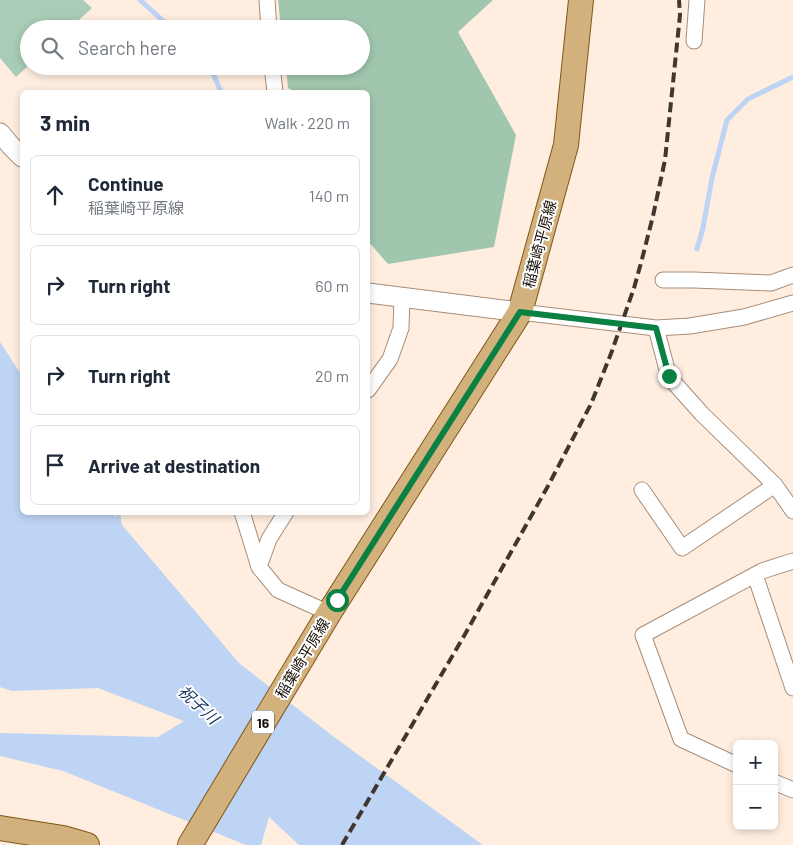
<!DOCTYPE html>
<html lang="en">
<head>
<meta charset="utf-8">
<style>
	body { margin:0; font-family:Barlow,"Noto Sans JP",sans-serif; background:#f2f2f3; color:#1f2937 }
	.controls { position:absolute; right:15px; bottom:15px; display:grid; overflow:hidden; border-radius:8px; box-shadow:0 2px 8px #0003 }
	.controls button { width:45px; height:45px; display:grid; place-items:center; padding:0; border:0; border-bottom:1px solid #e0e1e3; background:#fff; color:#1f2937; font:25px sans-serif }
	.stop { position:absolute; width:15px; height:15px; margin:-11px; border:4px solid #0b8043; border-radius:50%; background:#fff }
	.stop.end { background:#0b8043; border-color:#fff; box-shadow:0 1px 5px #0008 }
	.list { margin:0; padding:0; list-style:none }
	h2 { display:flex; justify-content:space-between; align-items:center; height:65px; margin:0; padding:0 20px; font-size:21px }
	h2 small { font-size:16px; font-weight:400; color:#747a83 }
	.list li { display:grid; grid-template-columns:32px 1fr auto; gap:15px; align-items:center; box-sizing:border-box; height:80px; margin:0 10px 10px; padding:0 10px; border:1px solid #e0e1e3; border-radius:8px }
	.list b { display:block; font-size:19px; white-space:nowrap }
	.list p { margin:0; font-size:16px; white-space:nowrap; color:#747a83 }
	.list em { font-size:16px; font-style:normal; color:#747a83 }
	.icon { flex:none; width:28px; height:28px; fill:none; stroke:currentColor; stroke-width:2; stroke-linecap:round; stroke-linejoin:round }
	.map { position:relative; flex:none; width:793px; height:845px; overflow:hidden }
	.search { position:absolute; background:#fff; box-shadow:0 2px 8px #0003; left:20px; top:20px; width:350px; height:55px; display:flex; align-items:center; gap:12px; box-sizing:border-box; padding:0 18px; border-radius:28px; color:#747a83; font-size:19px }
	.panel { position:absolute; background:#fff; box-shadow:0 2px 8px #0003; left:20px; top:90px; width:350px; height:425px; border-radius:8px }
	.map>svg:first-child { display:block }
	.green { fill:#a9ccb6 }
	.forest { fill:#a1c6ae }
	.water { fill:#bdd4f4 }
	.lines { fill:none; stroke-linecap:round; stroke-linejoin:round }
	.stream { stroke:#bdd4f4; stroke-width:5 }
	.minor-casing { stroke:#a88d78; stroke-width:17 }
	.tertiary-casing { stroke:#a88d78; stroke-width:21 }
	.primary-casing { stroke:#7e571a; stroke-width:26 }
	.minor { stroke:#fff; stroke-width:15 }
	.tertiary { stroke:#fff; stroke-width:19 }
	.primary { stroke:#d2b17c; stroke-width:24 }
	.rail { stroke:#41362d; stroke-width:4; stroke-dasharray:10 5; stroke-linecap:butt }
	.route { stroke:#0b8043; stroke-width:6 }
	.labels { text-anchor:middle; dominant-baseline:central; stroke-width:4; stroke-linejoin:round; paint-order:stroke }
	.shield { fill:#fff; stroke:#5e5852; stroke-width:1 }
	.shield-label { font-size:14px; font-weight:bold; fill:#191008 }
	.street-label { font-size:15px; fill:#191008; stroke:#fff }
	.water-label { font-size:16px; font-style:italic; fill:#183760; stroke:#fff }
</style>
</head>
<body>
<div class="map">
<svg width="793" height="845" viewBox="0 0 793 845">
	<rect width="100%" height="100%" fill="#ffeee0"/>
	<path class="green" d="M0 0H83L92 8 69 29H29V65L16 77 0 58Z"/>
	<path class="forest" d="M278 0H493L458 32 516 135 494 247 388 264 368 241V92H295L288 88 286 66H361V29H281Z"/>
	<path class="water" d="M0 342 22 376V512L112 513 239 663 334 737 483 845H299L269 817 261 845H246L63 771 0 756V733L158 737 184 721 98 688 12 691 0 687Z"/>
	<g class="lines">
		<path class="stream" d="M140 0 172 29
			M210 66 221 92
			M697 249 703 228 712 178 727 120 748 99 793 77
			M118 512 119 527"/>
		<g class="minor-casing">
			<path id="minor" d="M267 0 269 29
				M694 41 697 0
				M272 66 275 92
				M663 280H694L771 283 793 275
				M520 312 656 328 690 326 744 317 793 303
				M656 328 669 377 702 414 775 485 793 511
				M368 390 390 359 401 328 402 297
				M642 490 682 548 775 485
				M242 512 259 567 278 590 329 613
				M259 567 269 539 286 512
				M755 575 793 688
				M737 765 681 739 643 635 762 571 793 561
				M774 782 793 790"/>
		</g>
		<g class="tertiary-casing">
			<path id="tertiary" d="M0 133 11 146 22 157
				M368 293 520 312"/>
		</g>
		<g class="primary-casing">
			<path id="primary" d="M0 828 63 838 87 845
				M190 845 329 613 520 312 566 145 581 0"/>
		</g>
		<use href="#minor" class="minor"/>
		<use href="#tertiary" class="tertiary"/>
		<use href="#primary" class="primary"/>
		<path class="rail" d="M342 845 464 636 548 486 591 404 612 351 634 288 641 263 653 216 665 160 680 15 679 0"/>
	</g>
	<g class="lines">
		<path class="route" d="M337 600 520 312 656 328 669 376"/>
	</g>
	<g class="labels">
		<rect class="shield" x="252" y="710.5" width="22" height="23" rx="4"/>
		<g class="shield-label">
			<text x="263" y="722">16</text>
		</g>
		<g class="street-label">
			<text transform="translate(539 244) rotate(-75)">稲葉崎平原線</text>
			<text transform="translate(302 658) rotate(-59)">稲葉崎平原線</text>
		</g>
		<g class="water-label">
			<text transform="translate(199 704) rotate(43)">祝子川</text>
		</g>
	</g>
</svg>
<div class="controls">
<button>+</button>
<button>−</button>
</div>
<div class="stop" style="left:337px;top:600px"></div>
<div class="stop end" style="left:669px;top:376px"></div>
<div class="search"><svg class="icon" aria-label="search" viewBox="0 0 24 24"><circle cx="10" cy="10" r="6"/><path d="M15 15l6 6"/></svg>Search here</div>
<section class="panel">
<h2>3 min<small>Walk · 220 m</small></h2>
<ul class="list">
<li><svg class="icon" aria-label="ahead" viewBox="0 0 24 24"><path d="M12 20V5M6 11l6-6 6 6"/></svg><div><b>Continue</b><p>稲葉崎平原線</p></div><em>140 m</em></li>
<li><svg class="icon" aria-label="right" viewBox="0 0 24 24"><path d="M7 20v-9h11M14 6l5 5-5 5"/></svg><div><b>Turn right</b></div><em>60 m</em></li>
<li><svg class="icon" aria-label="right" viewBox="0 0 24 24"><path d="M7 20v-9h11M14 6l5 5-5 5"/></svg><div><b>Turn right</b></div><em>20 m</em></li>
<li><svg class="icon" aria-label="arrive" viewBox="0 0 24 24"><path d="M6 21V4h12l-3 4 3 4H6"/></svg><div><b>Arrive at destination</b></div></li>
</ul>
</section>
</div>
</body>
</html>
